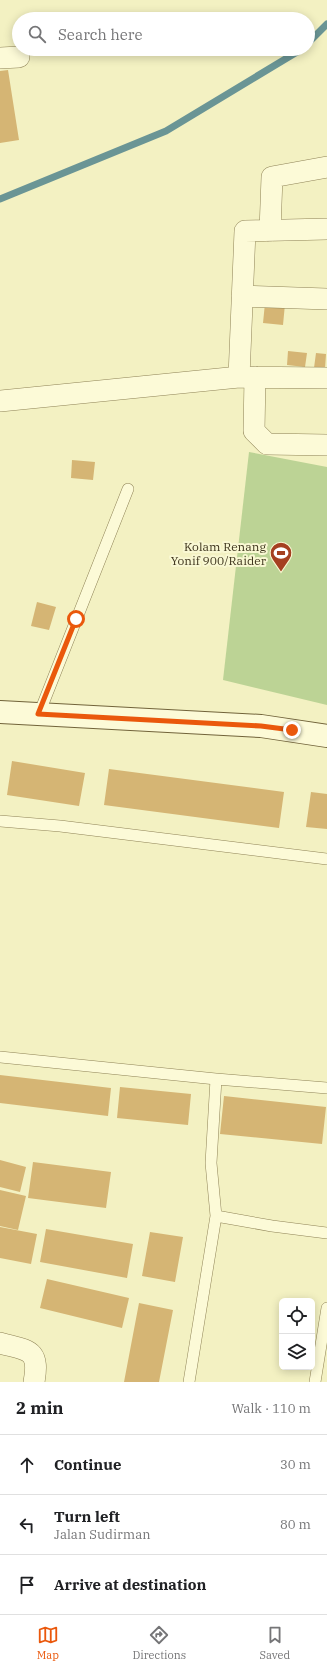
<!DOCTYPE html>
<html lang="en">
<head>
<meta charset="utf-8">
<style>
	body { margin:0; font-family:"IBM Plex Serif",serif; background:#f2f2f2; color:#202124 }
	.controls { position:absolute; right:12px; bottom:12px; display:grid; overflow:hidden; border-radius:6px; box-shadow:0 2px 10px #0003 }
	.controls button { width:36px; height:36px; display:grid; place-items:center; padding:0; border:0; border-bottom:1px solid #e0e0e0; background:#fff; color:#202124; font:20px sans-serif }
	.stop { position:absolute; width:12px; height:12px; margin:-9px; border:3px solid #ea580c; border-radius:50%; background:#fff }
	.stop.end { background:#ea580c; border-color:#fff; box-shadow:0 1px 4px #0008 }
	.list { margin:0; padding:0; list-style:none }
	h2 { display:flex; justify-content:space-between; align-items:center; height:52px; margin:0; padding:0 16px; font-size:17px }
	h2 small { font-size:13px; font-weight:400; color:#757577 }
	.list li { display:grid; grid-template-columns:26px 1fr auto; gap:12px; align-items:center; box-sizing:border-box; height:60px; padding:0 16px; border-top:1px solid #e0e0e0 }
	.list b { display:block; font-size:15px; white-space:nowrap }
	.list p { margin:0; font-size:13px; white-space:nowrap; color:#757577 }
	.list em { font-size:13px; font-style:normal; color:#757577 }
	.icon { flex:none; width:22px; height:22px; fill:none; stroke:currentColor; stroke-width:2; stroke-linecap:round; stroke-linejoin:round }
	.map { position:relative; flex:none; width:327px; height:1382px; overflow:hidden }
	.search { position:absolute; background:#fff; box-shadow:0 2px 10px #0003; left:12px; right:12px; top:12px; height:44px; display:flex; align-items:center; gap:10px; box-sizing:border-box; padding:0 14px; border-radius:22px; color:#757577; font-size:15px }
	.sheet { height:232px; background:#fff }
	nav { display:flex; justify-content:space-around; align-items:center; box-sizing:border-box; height:56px; border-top:1px solid #e0e0e0; background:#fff; font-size:11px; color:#757577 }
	nav a { display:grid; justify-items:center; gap:2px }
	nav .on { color:#ea580c }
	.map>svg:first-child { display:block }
	.green { fill:#bcd395 }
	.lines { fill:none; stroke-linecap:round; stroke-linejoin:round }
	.stream { stroke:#6a9595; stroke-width:7 }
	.building { fill:#d5b574 }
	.service-casing { stroke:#8f8357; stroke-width:12 }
	.minor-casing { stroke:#8f8357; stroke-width:22 }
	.secondary-casing { stroke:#71633a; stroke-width:24 }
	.service { stroke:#fcfad7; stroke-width:11 }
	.minor { stroke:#fcfad7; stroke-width:21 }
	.secondary { stroke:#fcfad7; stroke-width:22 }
	.route { stroke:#ea580c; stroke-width:5 }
	.labels { text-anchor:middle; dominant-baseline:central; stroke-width:4; stroke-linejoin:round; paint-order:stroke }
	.poi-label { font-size:12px; fill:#3e351d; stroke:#f9f8d3; text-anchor:end }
</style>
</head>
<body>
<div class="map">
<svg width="327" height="1382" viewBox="0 0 327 1382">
	<rect width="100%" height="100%" fill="#f3f1c2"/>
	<path class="green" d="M249 452 327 467V705L223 680Z"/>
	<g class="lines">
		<path class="stream" d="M308 43 327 24
			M0 199 166 131 302 49"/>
	</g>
	<path class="building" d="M8 70 19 140 0 143V71Z
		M265 303 285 304 283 325 263 323Z
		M288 351 307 353 305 367 287 365Z
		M316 353 326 354 325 369 314 368Z
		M72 460 95 462 93 480 71 478Z
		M37 602 56 607 49 630 31 626Z
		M12 761 85 773 79 806 7 795Z
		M109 769 284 792 279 828 104 805Z
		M311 792 327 794V829L306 827Z
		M0 1075 111 1088 108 1116 0 1103Z
		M120 1087 191 1094 188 1125 117 1118Z
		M224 1096 326 1107 322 1144 220 1134Z
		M0 1160 26 1167 20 1192 0 1187Z
		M33 1162 111 1172 106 1208 28 1198Z
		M0 1190 26 1196 18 1230 0 1226Z
		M0 1227 37 1234 31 1264 0 1258Z
		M46 1229 133 1244 127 1278 40 1262Z
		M150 1232 183 1237 175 1282 142 1276Z
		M47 1279 129 1298 122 1328 40 1308Z
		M139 1303 173 1310 159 1382H124Z"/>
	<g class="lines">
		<g class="service-casing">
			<path id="service" d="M39 714 128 489
				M0 821 60 826 327 859
				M0 1057 216 1079 327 1088
				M216 1079 211 1163 216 1216 272 1226 327 1233
				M189 1382 216 1216
				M315 1382 327 1308"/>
		</g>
		<g class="minor-casing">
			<path id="minor" d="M0 58 19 57
				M270 231 272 177 327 167
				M242 296 327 299
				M239 377 245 231 327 229
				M255 377 254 431 267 444 327 445
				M0 401 239 377 327 378
				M0 1343C28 1351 40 1348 34 1382"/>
		</g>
		<g class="secondary-casing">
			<path id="secondary" d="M0 712 261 726 327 736"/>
		</g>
		<use href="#service" class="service"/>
		<use href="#minor" class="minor"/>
		<use href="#secondary" class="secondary"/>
	</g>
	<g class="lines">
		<path class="route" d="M76 619 38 714 261 726 292 730"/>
	</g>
	<defs>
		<g id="stadium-pin" transform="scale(1.15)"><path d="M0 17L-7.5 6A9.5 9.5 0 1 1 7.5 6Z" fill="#a54020" stroke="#f9f8d3"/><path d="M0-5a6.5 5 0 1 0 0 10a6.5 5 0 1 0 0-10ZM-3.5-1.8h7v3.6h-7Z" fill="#fff"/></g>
	</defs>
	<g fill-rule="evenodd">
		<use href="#stadium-pin" x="281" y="553"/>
	</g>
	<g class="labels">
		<g class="poi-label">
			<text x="266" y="546">Kolam Renang<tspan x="266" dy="14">Yonif 900/Raider</tspan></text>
		</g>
	</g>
</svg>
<div class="controls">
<button><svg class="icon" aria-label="locate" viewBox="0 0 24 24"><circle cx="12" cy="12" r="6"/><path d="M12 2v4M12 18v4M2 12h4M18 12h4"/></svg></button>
<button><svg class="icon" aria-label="layers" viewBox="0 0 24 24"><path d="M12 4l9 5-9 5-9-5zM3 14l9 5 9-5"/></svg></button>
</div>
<div class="stop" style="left:76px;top:619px"></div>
<div class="stop end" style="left:292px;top:730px"></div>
<div class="search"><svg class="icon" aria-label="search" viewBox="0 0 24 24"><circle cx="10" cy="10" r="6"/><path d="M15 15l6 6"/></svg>Search here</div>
</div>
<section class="sheet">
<h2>2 min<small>Walk · 110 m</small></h2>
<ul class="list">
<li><svg class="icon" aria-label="ahead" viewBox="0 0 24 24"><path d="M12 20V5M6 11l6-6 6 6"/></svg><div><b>Continue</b></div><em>30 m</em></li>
<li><svg class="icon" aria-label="left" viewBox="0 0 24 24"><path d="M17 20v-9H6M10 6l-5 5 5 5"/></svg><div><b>Turn left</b><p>Jalan Sudirman</p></div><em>80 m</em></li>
<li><svg class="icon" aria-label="arrive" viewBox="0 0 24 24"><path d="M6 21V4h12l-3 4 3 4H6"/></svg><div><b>Arrive at destination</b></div></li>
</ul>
</section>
<nav>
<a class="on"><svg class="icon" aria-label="map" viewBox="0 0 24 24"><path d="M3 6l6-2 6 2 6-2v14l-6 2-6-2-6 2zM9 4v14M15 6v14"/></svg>Map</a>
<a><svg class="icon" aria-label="directions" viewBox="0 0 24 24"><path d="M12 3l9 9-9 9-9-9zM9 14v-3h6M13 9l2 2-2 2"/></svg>Directions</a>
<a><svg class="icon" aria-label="saved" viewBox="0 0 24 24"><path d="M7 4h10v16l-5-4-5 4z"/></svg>Saved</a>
</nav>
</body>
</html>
